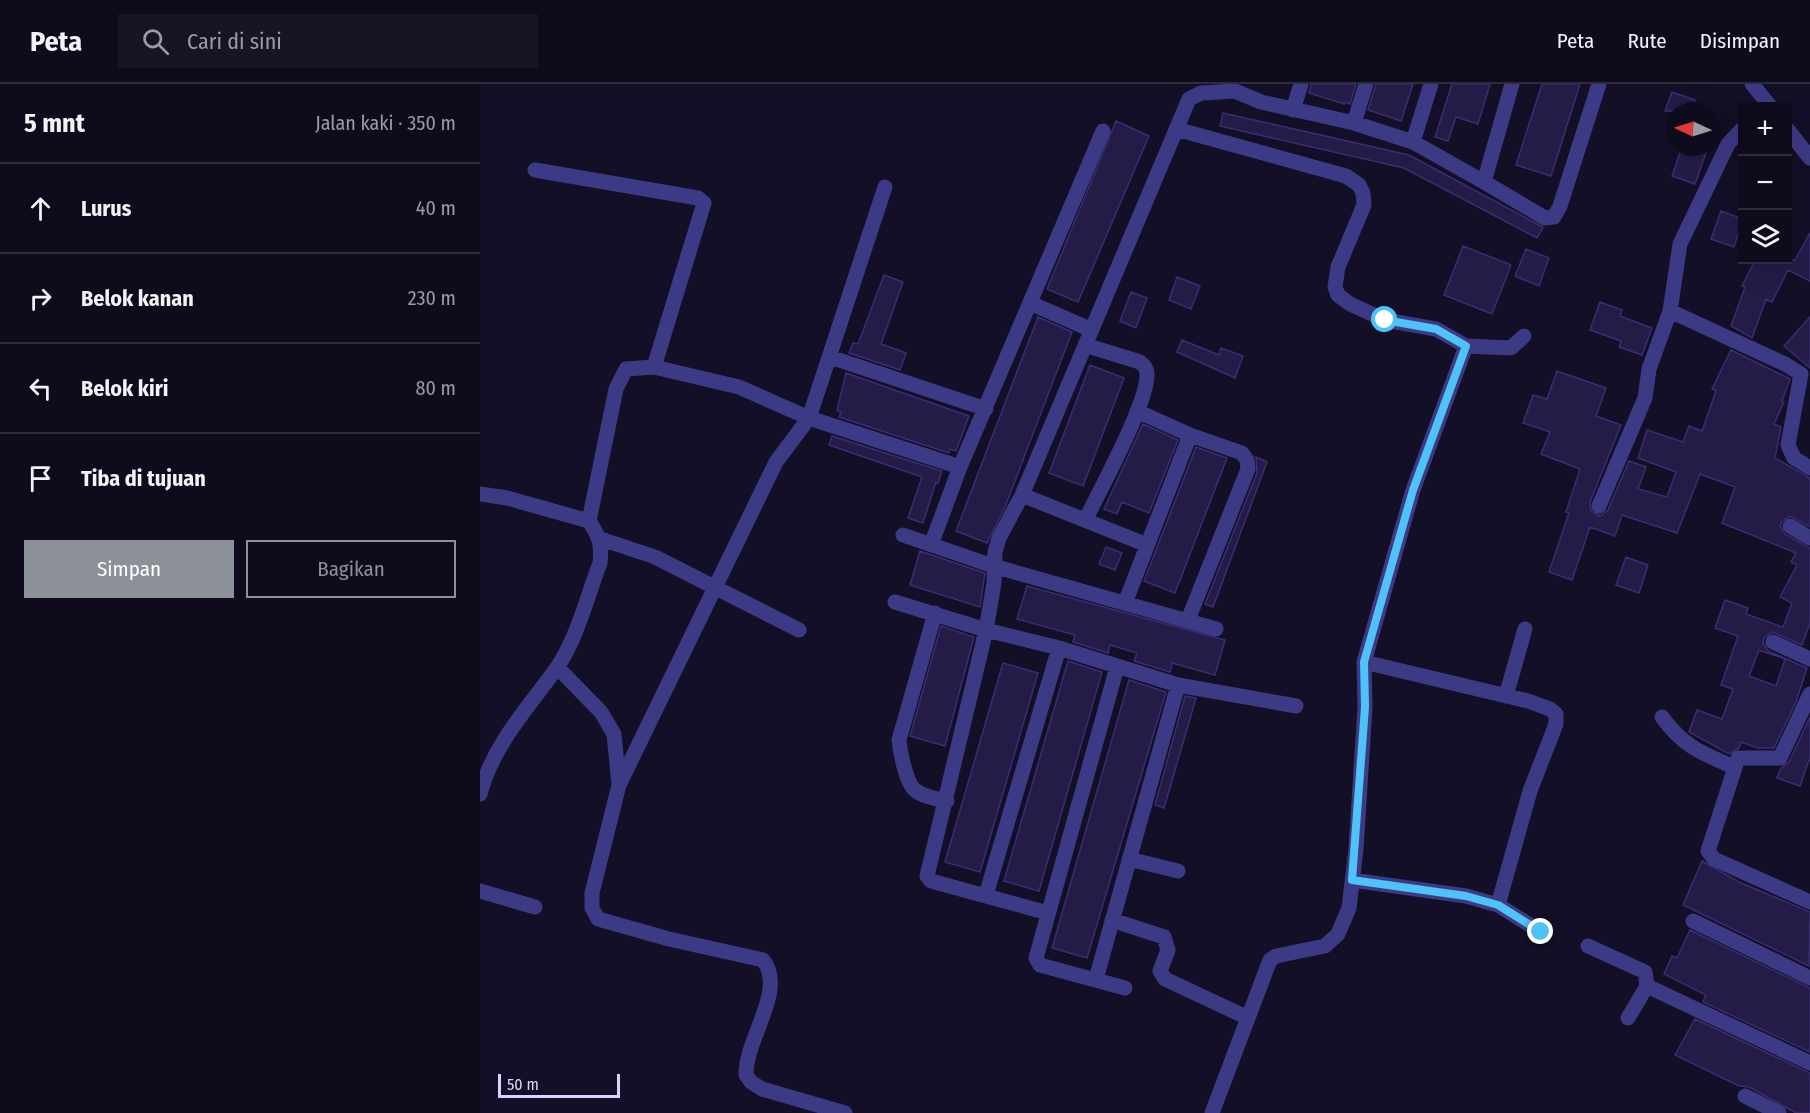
<!DOCTYPE html>
<html lang="id">
<head>
<meta charset="utf-8">
<style>
	body { margin:0; font-family:"Fira Sans Condensed",sans-serif; background:#171425; color:#f1f3f6 }
	.controls { position:absolute; right:18px; top:18px; display:grid; overflow:hidden; border-radius:0px; box-shadow:0 6px 24px #0002 }
	.controls button { width:54px; height:54px; display:grid; place-items:center; padding:0; border:0; border-bottom:2px solid #2e2b3b; background:#0e0b1c; color:#f1f3f6; font:30px sans-serif }
	.compass { position:absolute; left:1186px; top:18px; width:54px; height:54px; border-radius:50%; background:#0e0b1c; box-shadow:0 6px 24px #0002; rotate:274deg }
	.scale { position:absolute; left:18px; bottom:15px; width:122px; box-sizing:border-box; padding-left:6px; border:3px solid #d9d4ff; border-top:0; font-size:16px; line-height:21px; white-space:nowrap; color:#d9d4ff; -webkit-text-stroke:4px #130f26; paint-order:stroke }
	.stop { position:absolute; width:18px; height:18px; margin:-14px; border:4px solid #4fc3f7; border-radius:50%; background:#fff }
	.stop.end { background:#4fc3f7; border-color:#fff; box-shadow:0 2px 6px #0008 }
	.list { margin:0; padding:0; list-style:none }
	h2 { display:flex; justify-content:space-between; align-items:center; height:78px; margin:0; padding:0 24px; font-size:26px }
	h2 small { font-size:20px; font-weight:400; color:#9b9ba3 }
	.list li { display:grid; grid-template-columns:39px 1fr auto; gap:18px; align-items:center; box-sizing:border-box; height:90px; padding:0 24px; border-top:2px solid #2e2b3b }
	.list b { display:block; font-size:22px; white-space:nowrap }
	.list em { font-size:20px; font-style:normal; color:#9b9ba3 }
	.actions { display:flex; gap:12px; padding:18px 24px }
	.actions a { flex:1; padding:14px 0; border:2px solid #8c9099; border-radius:0px; text-align:center; font-size:21px; color:#8c9099 }
	.actions .main { background:#8c9099; color:#fff }
	.icon { flex:none; width:33px; height:33px; fill:none; stroke:currentColor; stroke-width:2; stroke-linecap:round; stroke-linejoin:round }
	.map { position:relative; flex:none; width:1330px; height:1029px; overflow:hidden }
	header { display:flex; align-items:center; gap:36px; box-sizing:border-box; height:84px; padding:0 30px; background:#0e0b1c; border-bottom:2px solid #2e2b3b }
	header strong { font-size:28px }
	nav { display:flex; gap:33px; margin-inline-start:auto; font-size:21px }
	.search { width:420px; height:54px; background:#171425; display:flex; align-items:center; gap:15px; box-sizing:border-box; padding:0 21px; border-radius:0px; color:#9b9ba3; font-size:22px }
	main { display:flex }
	aside { flex:1; background:#0e0b1c }
	.map>svg:first-child { display:block }
	.building { fill:#241b47; stroke:#3b2d73; stroke-width:1.5; fill-rule:evenodd }
	.lines { fill:none; stroke-linecap:round; stroke-linejoin:round }
	.minor { stroke:#3d3a85; stroke-width:15 }
	.tertiary { stroke:#3d3a85; stroke-width:15 }
	.route { stroke:#4fc3f7; stroke-width:8 }
</style>
</head>
<body>
<header>
<strong>Peta</strong>
<div class="search"><svg class="icon" aria-label="search" viewBox="0 0 24 24"><circle cx="10" cy="10" r="6"/><path d="M15 15l6 6"/></svg>Cari di sini</div>
<nav><a>Peta</a><a>Rute</a><a>Disimpan</a></nav>
</header>
<main>
<aside>
<h2>5 mnt<small>Jalan kaki · 350 m</small></h2>
<ul class="list">
<li><svg class="icon" aria-label="ahead" viewBox="0 0 24 24"><path d="M12 20V5M6 11l6-6 6 6"/></svg><div><b>Lurus</b></div><em>40 m</em></li>
<li><svg class="icon" aria-label="right" viewBox="0 0 24 24"><path d="M7 20v-9h11M14 6l5 5-5 5"/></svg><div><b>Belok kanan</b></div><em>230 m</em></li>
<li><svg class="icon" aria-label="left" viewBox="0 0 24 24"><path d="M17 20v-9H6M10 6l-5 5 5 5"/></svg><div><b>Belok kiri</b></div><em>80 m</em></li>
<li><svg class="icon" aria-label="arrive" viewBox="0 0 24 24"><path d="M6 21V4h12l-3 4 3 4H6"/></svg><div><b>Tiba di tujuan</b></div></li>
</ul>
<div class="actions"><a class="main">Simpan</a><a>Bagikan</a></div>
</aside>
<div class="map">
<svg width="1330" height="1029" viewBox="0 0 1330 1029">
	<rect width="100%" height="100%" fill="#130f26"/>
	<path class="building" d="M831 0H876L870 20 864 18V20L829 9Z
		M896 0H933L921 37 888 26Z
		M972 0H1010L998 40 976 33 968 57 955 53Z
		M1062 0H1100L1071 92 1036 81Z
		M1192 8 1215 16 1211 27H1185Z
		M743 29 929 71 1063 143 1057 154 924 84 740 42Z
		M636 37 669 52 598 218 567 205Z
		M1202 63H1228L1215 100 1192 92Z
		M1241 127 1263 135 1254 163 1231 155Z
		M1330 149V197L1308 186 1292 218 1286 215 1272 254 1251 242 1265 203 1262 202 1275 176H1315Z
		M983 162 1031 181 1012 230 964 211Z
		M1046 165 1069 174 1059 202 1035 192Z
		M404 191 423 198 401 260 426 269 420 286 369 269 373 259 378 260Z
		M697 193 720 202 711 225 689 216Z
		M651 208 667 214 656 244 640 237Z
		M1120 218 1142 226 1140 232 1172 244 1162 271 1139 263 1141 257 1110 246Z
		M558 233 592 248 525 423 507 459 476 447Z
		M1330 233V284L1304 262Z
		M702 256 739 271 741 264 763 272 755 294 697 268Z
		M1251 266 1310 295 1302 317 1304 318 1294 340 1301 343 1295 374 1330 394V443L1310 432 1302 437 1300 442 1305 450 1330 464V539L1322 561 1293 548 1284 554 1283 559 1288 567 1327 584 1316 618 1294 664H1278L1261 658 1259 664 1249 670 1209 648 1217 626 1242 635 1253 605 1241 601 1258 552 1235 544 1245 516 1268 524 1266 530 1303 543 1312 519 1300 513 1317 481 1311 478 1316 469 1242 439 1255 403 1220 390 1197 449 1142 431 1135 452 1110 443 1092 496 1069 488 1089 429 1086 428 1100 385 1061 370 1070 348 1043 339 1053 311 1067 315 1077 287 1126 304 1116 332 1141 341 1110 418 1111 427 1120 432 1128 426 1149 377 1166 383 1158 405 1187 413 1196 388 1158 374 1167 346 1203 358 1209 342 1222 347 1236 307 1232 305ZM1279 566 1305 575 1296 602 1269 592Z
		M610 281 644 294 603 402 569 389Z
		M366 289 489 332 476 367 470 365 469 369 359 333 361 328 357 326Z
		M663 340 698 356 669 429 642 418 637 430 624 425Z
		M352 352 462 387 458 399 456 398 443 439 428 434 442 393 349 361Z
		M716 363 747 374 695 509 664 497Z
		M776 373 787 378 733 523 725 520 777 389Z
		M626 463 642 469 635 486 619 480Z
		M440 467 505 489 500 523 430 501Z
		M1146 473 1168 481 1159 509 1136 501Z
		M547 502 745 556 735 591 692 579 690 588 654 577 657 569 630 561 628 569 593 558 595 551 537 535Z
		M461 542 494 553 465 662 430 652Z
		M588 577 622 588 559 807 524 797Z
		M523 579 558 589 500 788 465 778Z
		M649 596 686 608 607 874 572 864Z
		M705 612 716 614 684 724 675 721Z
		M1330 633V673L1320 702 1297 694 1301 684 1309 678Z
		M1222 777 1259 798 1330 828 1329 882 1203 821Z
		M1210 846 1330 904V968L1223 918 1226 911 1184 890 1192 872 1197 874Z
		M1215 935 1330 989V1029H1316L1269 1003 1259 1002 1195 971Z"/>
	<g class="lines">
		<path class="minor" d="M813 26 821 0
			M874 39 886 0
			M696 45 866 92 879 101 883 109 884 121 858 183 855 203 858 211 870 220 905 236 956 245 986 262
			M933 58 951 0
			M55 86 218 114 224 119 174 283
			M1004 98 1065 134 1074 133 1080 122 1119 0
			M550 219 612 246
			M1190 227 1305 280 1321 290 1308 361 1314 374 1330 384
			M605 261 660 278C664 282 667 284 667 290 668 319 620 405 606 435
			M350 273 506 325
			M657 327 710 351 762 369 767 376 768 385 708 536
			M0 410 27 414 109 437C119 452 122 460 120 479 107 513 97 555 76 585 47 625 13 661 0 710
			M542 411 667 461
			M1119 422 1165 314 1169 285 1190 227 1200 160 1248 60 1262 45
			M109 437 136 305 146 285 174 283 259 303 329 334 480 383
			M1310 442 1330 454
			M423 451 513 482 736 545
			M121 455 175 473 319 546
			M451 461 480 383 623 47
			M415 518 506 546 447 792 451 797 568 829
			M645 519 710 351
			M455 529 419 656C420 667 426 699 435 706 443 713 457 715 467 717
			M1293 558 1330 575
			M884 578 1048 617 1070 625 1076 630V640L1050 707 1018 821
			M77 583 121 628 134 650 139 701
			M637 583 556 874 560 881 645 904
			M1330 610 1300 674H1258L1228 767 1234 775 1330 818
			M1026 612 1045 545
			M816 622 698 601 579 564 506 546 514 499 515 468 519 454 542 411 709 15 721 9 755 7 781 18 874 39 933 58 1004 98 1032 0
			M1182 633C1204 663 1221 669 1254 683
			M649 775 698 787
			M872 796 986 812 1018 821 1061 848
			M0 807 55 823
			M506 811 579 564
			M632 836 684 853 688 866 680 887 685 895 768 934
			M1213 837 1330 894
			M1108 862 1165 888 1167 902 1148 934
			M616 895 698 601
			M1167 902 1330 979
			M1265 1012 1299 1029
			M365 1029 282 1005 271 998 266 991C265 955 307 906 283 876L189 855 118 835 112 824V809L139 701 296 378 329 334 405 103
			M732 1029 790 876 796 872 845 862 858 850 869 824 876 765 885 623 884 578 933 406 986 262 1031 264 1044 252"/>
		<path class="tertiary" d="M1272 0 1290 22
			M1308 46 1330 74"/>
	</g>
	<g class="lines">
		<path class="route" d="M905 236 956 245 986 262 933 406 884 578 885 623 872 796 986 812 1018 821 1061 848"/>
	</g>
</svg>
<div class="controls">
<button>+</button>
<button>−</button>
<button><svg class="icon" aria-label="layers" viewBox="0 0 24 24"><path d="M12 4l9 5-9 5-9-5zM3 14l9 5 9-5"/></svg></button>
</div>
<svg class="compass" viewBox="-18 -18 36 36"><path d="M0-13l5 13h-10z" fill="#e53935"/><path d="M0 13l5-13h-10z" fill="#9b9ba3"/></svg>
<div class="scale">50 m</div>
<div class="stop" style="left:905px;top:236px"></div>
<div class="stop end" style="left:1061px;top:848px"></div>
</div>
</main>
</body>
</html>
